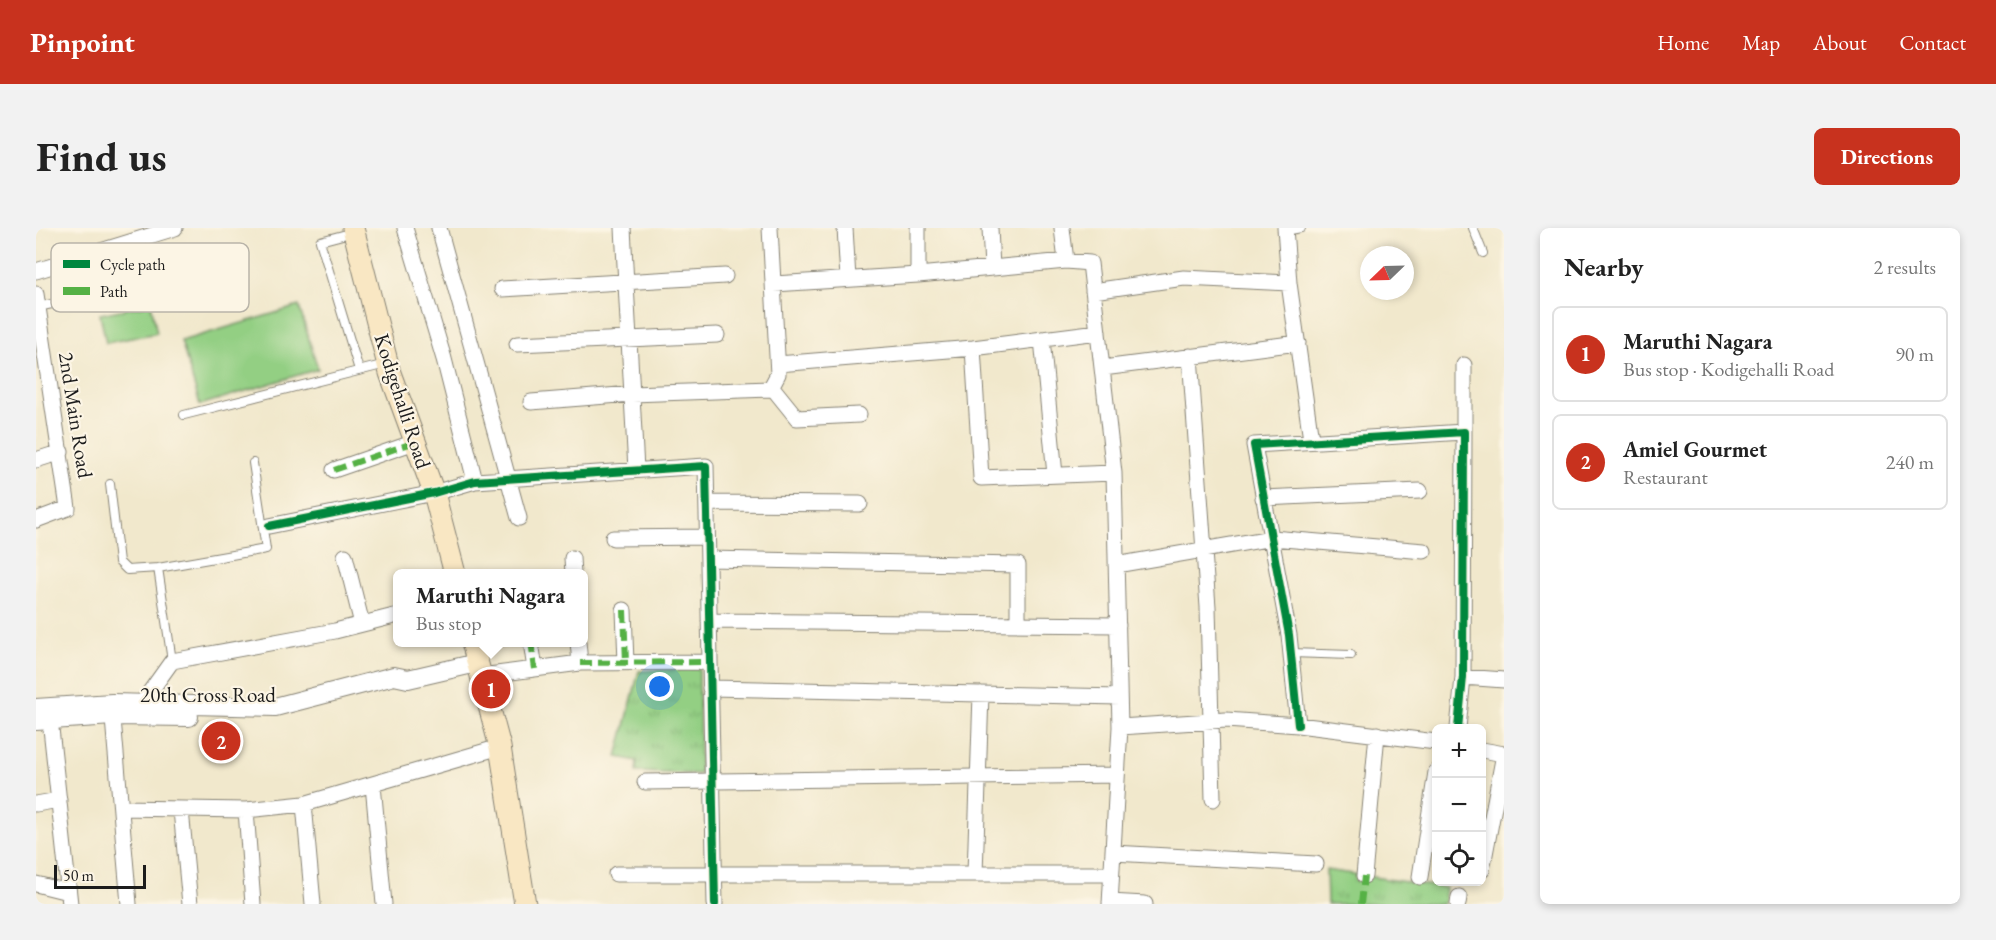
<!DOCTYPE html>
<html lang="en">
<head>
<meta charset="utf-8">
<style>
	body { margin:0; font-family:"EB Garamond",serif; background:#f2f2f2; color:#222 }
	.controls { position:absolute; right:18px; bottom:18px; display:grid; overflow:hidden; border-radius:9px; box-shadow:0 3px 9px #0003 }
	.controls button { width:54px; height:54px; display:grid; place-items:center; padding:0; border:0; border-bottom:2px solid #e0e0e0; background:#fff; color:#222; font:30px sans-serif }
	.compass { position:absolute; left:1324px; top:18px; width:54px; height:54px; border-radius:50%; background:#fff; box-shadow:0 3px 9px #0003; rotate:247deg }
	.scale { position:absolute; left:18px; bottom:15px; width:92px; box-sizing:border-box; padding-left:6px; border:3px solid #1c1c1c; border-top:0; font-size:16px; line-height:21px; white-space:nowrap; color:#1c1c1c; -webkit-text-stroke:4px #fcf5e5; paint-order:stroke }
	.you { position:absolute; left:624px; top:459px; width:21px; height:21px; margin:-15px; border:4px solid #fff; border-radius:50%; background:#1a73e8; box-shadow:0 0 0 9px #1a73e833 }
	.badge { display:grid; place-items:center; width:39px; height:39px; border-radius:50%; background:#c8321e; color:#fff; font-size:20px; font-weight:700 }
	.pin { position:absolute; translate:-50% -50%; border:3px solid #fff; box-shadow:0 2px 6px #0006 }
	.popup { position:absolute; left:357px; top:341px; width:195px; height:78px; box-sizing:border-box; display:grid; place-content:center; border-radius:9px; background:#fff; filter:drop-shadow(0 2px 4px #0005); font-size:20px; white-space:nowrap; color:#767676 }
	.popup b { font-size:22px; color:#222 }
	.popup::after { content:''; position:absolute; left:50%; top:100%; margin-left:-12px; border:12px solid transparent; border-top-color:#fff }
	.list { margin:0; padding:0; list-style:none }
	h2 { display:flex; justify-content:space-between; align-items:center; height:78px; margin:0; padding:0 24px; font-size:26px }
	h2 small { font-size:20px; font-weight:400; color:#767676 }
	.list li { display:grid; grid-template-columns:39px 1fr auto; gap:18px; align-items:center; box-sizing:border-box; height:96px; margin:0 12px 12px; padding:0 12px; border:2px solid #e0e0e0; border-radius:9px }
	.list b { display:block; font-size:22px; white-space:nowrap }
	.list p { margin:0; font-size:20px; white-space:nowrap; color:#767676 }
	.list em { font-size:20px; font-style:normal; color:#767676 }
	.icon { flex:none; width:33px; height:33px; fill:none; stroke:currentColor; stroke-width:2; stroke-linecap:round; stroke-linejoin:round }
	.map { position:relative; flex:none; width:1468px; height:676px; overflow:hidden; border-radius:9px }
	header { display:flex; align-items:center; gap:36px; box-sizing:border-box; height:84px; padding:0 30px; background:#c8321e; color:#fff }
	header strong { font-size:28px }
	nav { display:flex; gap:33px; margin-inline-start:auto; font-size:21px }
	.intro { display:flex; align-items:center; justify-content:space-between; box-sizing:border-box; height:144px; padding:0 36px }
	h1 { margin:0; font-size:42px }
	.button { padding:15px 27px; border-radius:9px; background:#c8321e; color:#fff; font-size:21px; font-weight:700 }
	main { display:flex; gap:36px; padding:0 36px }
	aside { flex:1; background:#fff; border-radius:9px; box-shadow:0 3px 9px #0003 }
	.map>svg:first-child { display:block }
	.grass { fill:url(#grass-tufts); stroke:#587650; stroke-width:1.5 }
	.green { fill:#93cf83; stroke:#587650; stroke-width:1.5 }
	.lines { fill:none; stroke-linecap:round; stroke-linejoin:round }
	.service-casing { stroke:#868274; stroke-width:10 }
	.minor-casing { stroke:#868274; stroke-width:17 }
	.tertiary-casing { stroke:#868274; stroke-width:20 }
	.secondary-casing { stroke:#868274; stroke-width:23 }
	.service { stroke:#fff; stroke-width:8 }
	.minor { stroke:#fff; stroke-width:15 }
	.tertiary { stroke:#fff; stroke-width:18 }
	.secondary { stroke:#f9e7c3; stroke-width:21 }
	.quiet { stroke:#55b145; stroke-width:6; stroke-dasharray:12 6; stroke-linecap:butt }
	.cycleway-casing { stroke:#fcf5e5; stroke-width:11 }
	.cycleway { stroke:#00873e; stroke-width:8 }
	.labels { text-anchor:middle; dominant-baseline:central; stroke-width:4.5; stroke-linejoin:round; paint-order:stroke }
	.street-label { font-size:21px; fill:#1c1c1c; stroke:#fcf5e5 }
	.key { fill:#fcf5e5; stroke:#b9b4a9; stroke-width:1.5 }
	.key-label { font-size:16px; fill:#1c1c1c }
</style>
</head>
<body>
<header>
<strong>Pinpoint</strong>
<nav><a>Home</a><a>Map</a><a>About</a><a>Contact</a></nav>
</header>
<div class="intro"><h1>Find us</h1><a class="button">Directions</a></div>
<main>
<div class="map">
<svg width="1468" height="676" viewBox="0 0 1468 676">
	<defs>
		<pattern id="grass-tufts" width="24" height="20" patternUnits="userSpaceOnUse" patternTransform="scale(1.5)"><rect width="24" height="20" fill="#93cf83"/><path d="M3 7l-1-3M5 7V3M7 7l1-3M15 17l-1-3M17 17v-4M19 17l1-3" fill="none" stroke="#7eb171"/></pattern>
	</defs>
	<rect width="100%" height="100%" fill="#fcf5e5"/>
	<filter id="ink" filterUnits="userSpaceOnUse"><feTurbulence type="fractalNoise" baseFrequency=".0167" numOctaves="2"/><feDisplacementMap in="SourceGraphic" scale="12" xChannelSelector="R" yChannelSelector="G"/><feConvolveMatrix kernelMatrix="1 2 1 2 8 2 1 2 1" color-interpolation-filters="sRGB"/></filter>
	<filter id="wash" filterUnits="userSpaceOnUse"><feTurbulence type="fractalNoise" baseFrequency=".008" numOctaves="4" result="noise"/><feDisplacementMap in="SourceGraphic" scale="24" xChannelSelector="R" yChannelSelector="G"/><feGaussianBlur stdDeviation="1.35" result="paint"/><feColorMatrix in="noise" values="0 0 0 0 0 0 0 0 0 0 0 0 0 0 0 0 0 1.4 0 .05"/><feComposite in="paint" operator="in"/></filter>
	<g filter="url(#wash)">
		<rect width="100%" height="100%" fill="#f1e8cc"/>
		<path class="grass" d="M663 440 664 546 600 544 601 533 581 529 603 443Z
			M1290 642 1410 660 1408 676H1291Z"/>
		<path class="green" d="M115 76 121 105 70 115 64 86Z
			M263 78 282 141 164 177 145 113Z"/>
	</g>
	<g filter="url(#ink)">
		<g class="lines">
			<g class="service-casing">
				<path id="service" d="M1437 0 1447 25
					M1249 3 1265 0
					M318 4 284 13 323 142
					M99 12 114 71
					M2 79 39 71
					M148 187 350 136
					M74 256 83 334 91 342 122 340 230 321 217 235
					M122 340 136 433
					M1255 425 1315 427"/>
			</g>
			<g class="minor-casing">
				<path id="minor" d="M369 0 408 131 439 253
					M403 0 483 290
					M587 0 600 242
					M809 0 812 51
					M954 0 956 40
					M1026 0 1030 33 1054 35 1078 245 1084 499 1074 676
					M1249 0 1253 55 1275 212
					M0 43 139 0
					M882 47 1030 33
					M738 56 882 47V0
					M466 61 689 48
					M1057 63 1148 50 1253 55
					M0 66 32 280 0 292
					M1006 111 1019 247
					M481 116 681 107
					M937 120 945 250 1078 245
					M1154 128 1172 379 1177 571
					M742 136 937 120 1062 104
					M1067 140 1262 115
					M736 159 761 190 823 187
					M495 174 596 166 734 161 742 146 734 0
					M1428 204V137
					M0 232 25 224
					M298 242 379 214
					M1227 270 1384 263
					M671 275 824 276
					M233 298 398 265 439 253 670 238 679 676
					M577 310 671 309
					M309 328 326 396
					M536 330 537 346
					M672 331 982 337V396
					M1080 337 1236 310 1388 323
					M588 382 590 435
					M673 393 1082 397
					M495 414 499 441
					M542 414 544 435
					M445 448 544 435 674 434
					M1427 449 1468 452
					M674 460 1083 469
					M106 475 136 433 299 403 362 387
					M76 479 93 676
					M13 482 34 676
					M1262 497 1253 407 1218 217 1428 204 1427 449 1422 500
					M1084 499 1190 492 1262 497 1400 514
					M1446 522 1468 526
					M609 554 1081 547
					M337 557 348 676
					M0 576 23 572
					M268 576 277 676
					M85 580 210 582 268 576 464 519
					M145 582 154 676
					M210 582 217 676
					M1077 625 1280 636
					M1446 642 1468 526
					M580 646H1075
					M939 646 945 466
					M1328 648 1341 506
					M1384 649 1400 544
					M0 656 32 664
					M1074 674 1109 676
					M1422 676 1423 669"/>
			</g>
			<g class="tertiary-casing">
				<path id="tertiary" d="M0 480 76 475 239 479 358 448 372 451 441 435
					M0 493 77 488 153 489"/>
			</g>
			<g class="secondary-casing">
				<path id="secondary" d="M317 0 354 145 398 265 419 346
					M436 414 464 519 489 676"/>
			</g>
			<use href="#service" class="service"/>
			<use href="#minor" class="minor"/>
			<use href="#tertiary" class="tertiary"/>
			<use href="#secondary" class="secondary"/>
			<path class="quiet" d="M298 242 379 214
				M588 382 590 435
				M495 414 499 441
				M544 435 674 434
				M1325 676 1328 648"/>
			<g class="cycleway-casing">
				<path id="cycleway" d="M233 298 398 265 439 253 670 238 679 676
					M1262 497 1253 407 1218 217 1428 204 1427 449 1422 500"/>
			</g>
			<use href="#cycleway" class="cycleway"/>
		</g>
	</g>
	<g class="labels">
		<g class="street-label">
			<text transform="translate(367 173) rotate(72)">Kodigehalli Road</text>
			<text transform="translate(40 187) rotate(81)">2nd Main Road</text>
			<text x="172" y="466">20th Cross Road</text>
		</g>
	</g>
	<rect x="15" y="15" width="198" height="69" rx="9" class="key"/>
	<rect x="27" y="32" width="27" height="8" fill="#00873e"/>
	<rect x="27" y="59" width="27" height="8" fill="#55b145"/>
	<g class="key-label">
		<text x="64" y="42">Cycle path</text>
		<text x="64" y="69">Path</text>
	</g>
</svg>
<div class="controls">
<button>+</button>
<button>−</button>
<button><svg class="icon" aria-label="locate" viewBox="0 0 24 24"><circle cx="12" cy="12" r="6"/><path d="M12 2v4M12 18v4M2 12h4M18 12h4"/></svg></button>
</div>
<svg class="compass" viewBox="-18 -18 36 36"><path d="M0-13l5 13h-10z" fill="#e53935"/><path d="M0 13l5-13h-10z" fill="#767676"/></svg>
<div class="scale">50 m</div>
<div class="you"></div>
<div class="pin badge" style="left:455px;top:461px">1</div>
<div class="popup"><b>Maruthi Nagara</b>Bus stop</div>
<div class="pin badge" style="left:185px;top:513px">2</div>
</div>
<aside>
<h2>Nearby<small>2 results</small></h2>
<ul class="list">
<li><span class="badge">1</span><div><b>Maruthi Nagara</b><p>Bus stop · Kodigehalli Road</p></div><em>90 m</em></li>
<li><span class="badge">2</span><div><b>Amiel Gourmet</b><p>Restaurant</p></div><em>240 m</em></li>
</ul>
</aside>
</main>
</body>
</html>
